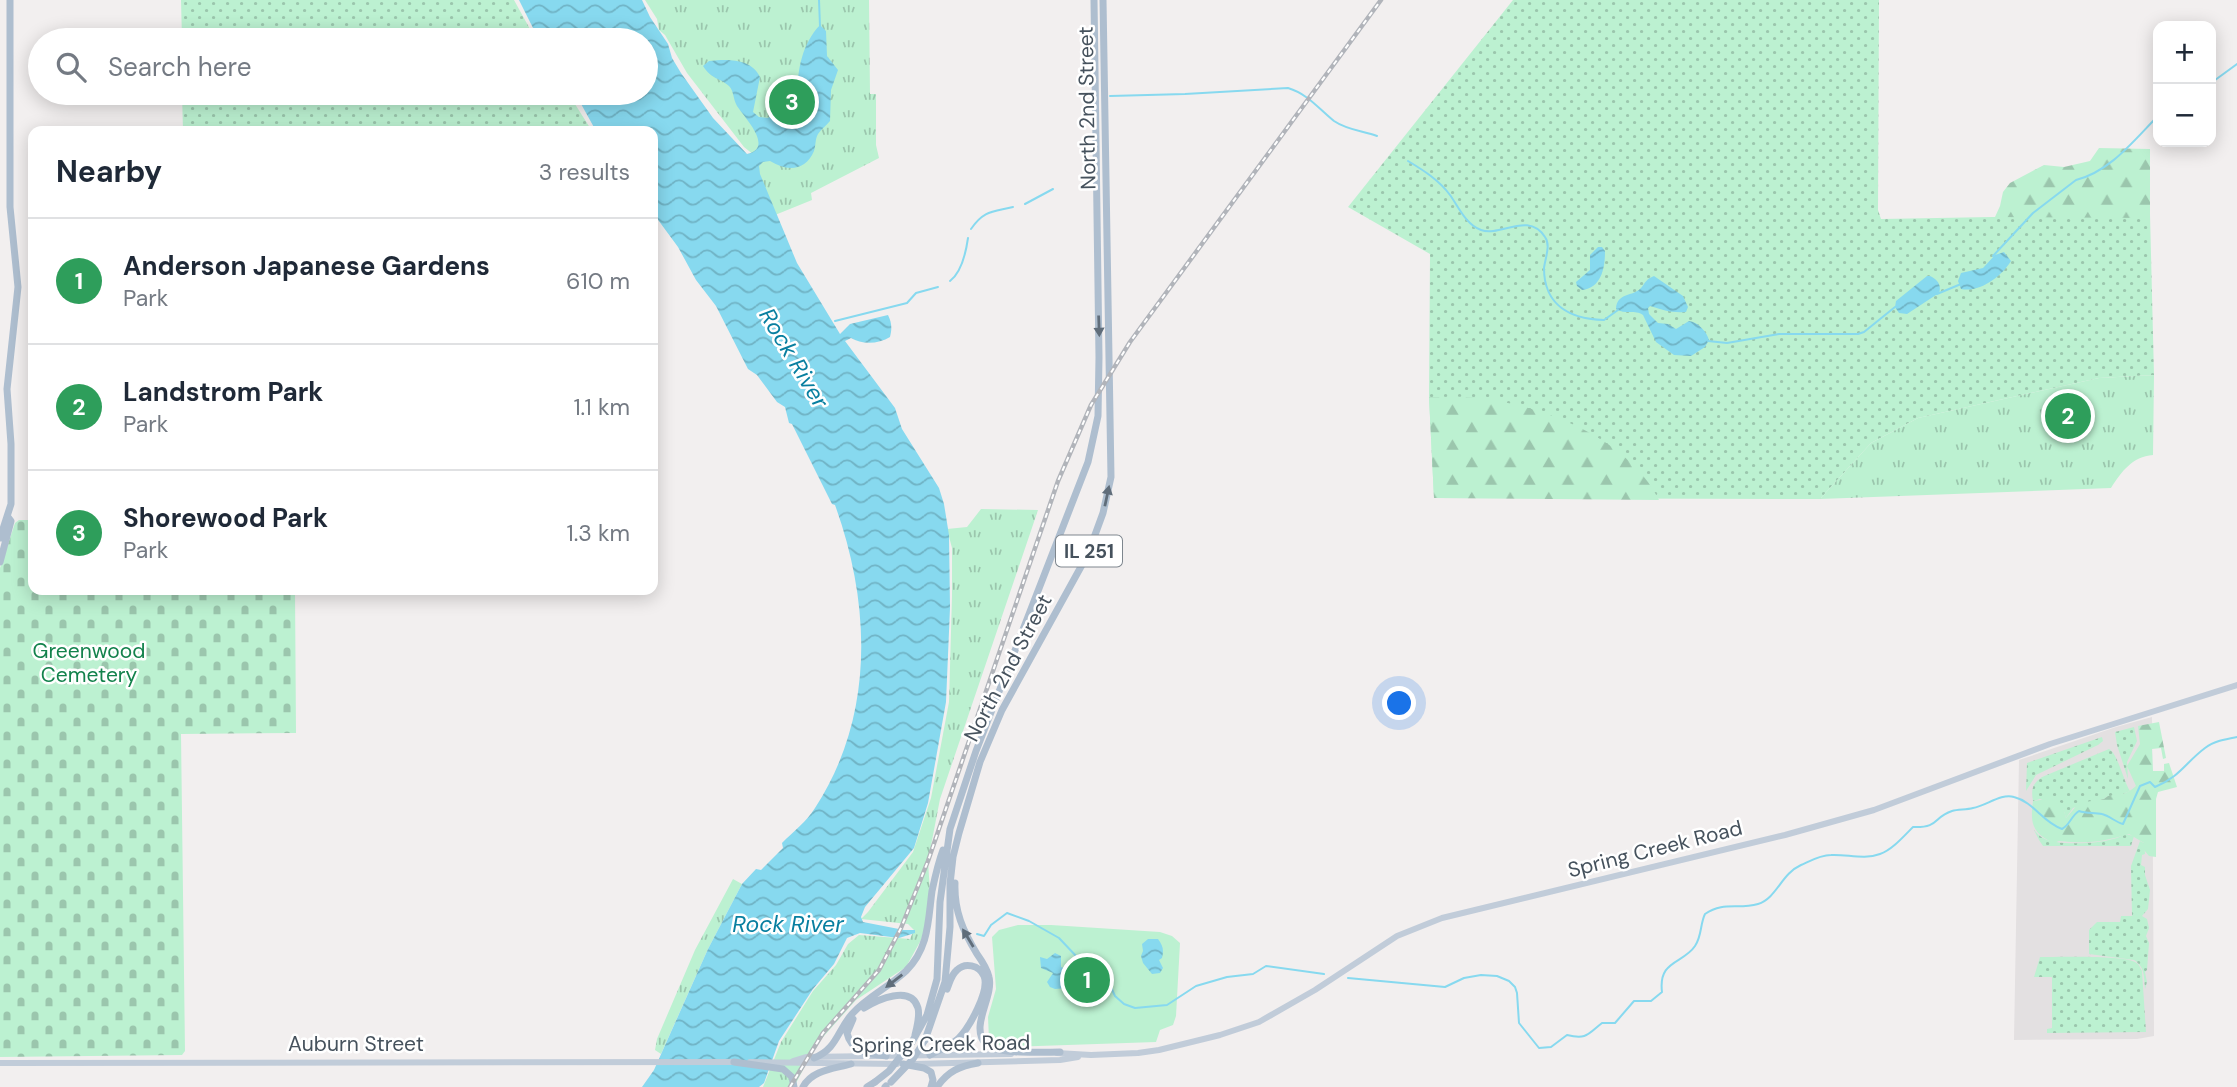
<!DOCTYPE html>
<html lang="en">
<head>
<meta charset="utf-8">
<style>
	body { margin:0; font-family:"DM Sans",sans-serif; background:#f6f6f7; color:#1f2937 }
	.controls { position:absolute; right:21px; top:21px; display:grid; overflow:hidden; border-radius:14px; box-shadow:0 4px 18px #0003 }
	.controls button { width:63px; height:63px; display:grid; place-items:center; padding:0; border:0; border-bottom:2px solid #e0e1e3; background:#fff; color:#1f2937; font:35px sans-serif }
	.you { position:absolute; left:1400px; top:704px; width:24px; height:24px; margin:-18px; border:5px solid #fff; border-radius:50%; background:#1a73e8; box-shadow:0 0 0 10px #1a73e833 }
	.badge { display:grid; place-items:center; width:46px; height:46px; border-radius:50%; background:#126ee9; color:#fff; font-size:23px; font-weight:700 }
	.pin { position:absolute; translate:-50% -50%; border:4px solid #fff; box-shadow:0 2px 7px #0006 }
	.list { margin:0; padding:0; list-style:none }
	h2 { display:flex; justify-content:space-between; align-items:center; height:91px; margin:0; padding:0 28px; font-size:30px }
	h2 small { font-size:23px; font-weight:400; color:#747a83 }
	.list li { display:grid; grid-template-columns:46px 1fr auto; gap:21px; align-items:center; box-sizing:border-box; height:126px; padding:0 28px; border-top:2px solid #e0e1e3 }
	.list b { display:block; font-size:26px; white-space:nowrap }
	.list p { margin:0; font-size:23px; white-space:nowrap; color:#747a83 }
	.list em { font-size:23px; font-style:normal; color:#747a83 }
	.icon { flex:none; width:38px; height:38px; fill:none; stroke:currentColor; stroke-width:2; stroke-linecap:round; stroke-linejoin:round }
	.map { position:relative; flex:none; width:2237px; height:1087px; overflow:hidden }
	.search { position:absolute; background:#fff; box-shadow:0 4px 18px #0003; left:28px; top:28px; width:630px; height:77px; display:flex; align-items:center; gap:18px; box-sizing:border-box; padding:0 24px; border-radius:38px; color:#747a83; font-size:26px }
	.panel { position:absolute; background:#fff; box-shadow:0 4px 18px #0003; left:28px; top:126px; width:630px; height:469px; border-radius:14px }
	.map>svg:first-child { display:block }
	.education { fill:#e3e0e1 }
	.grass { fill:url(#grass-dots) }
	.forest { fill:url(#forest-firs) }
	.cemetery { fill:url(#cemetery-stones) }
	.park { fill:url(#park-tufts) }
	.garden { fill:#bcf1d1 }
	.water { fill:url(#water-waves) }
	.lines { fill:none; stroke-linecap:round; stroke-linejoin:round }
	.stream { stroke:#87d9ef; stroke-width:2 }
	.secondary { stroke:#c1ccd9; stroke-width:6 }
	.primary { stroke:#aebecf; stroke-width:7 }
	.rail-casing { stroke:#b1b4ba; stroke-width:4.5 }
	.rail { stroke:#fff; stroke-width:2; stroke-dasharray:5; stroke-linecap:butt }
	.primary-bridge { stroke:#aebecf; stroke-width:7 }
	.oneway { fill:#606d7a }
	.labels { text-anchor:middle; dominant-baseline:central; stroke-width:5; stroke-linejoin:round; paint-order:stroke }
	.shield { fill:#fff; stroke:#7e868e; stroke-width:2 }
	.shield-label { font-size:19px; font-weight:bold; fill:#46525d }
	.street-label { font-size:21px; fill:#46525d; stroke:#fff }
	.park-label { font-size:21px; fill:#13824c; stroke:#fff }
	.water-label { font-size:23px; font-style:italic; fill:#087fa0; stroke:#fff }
</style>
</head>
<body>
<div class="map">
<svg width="2237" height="1087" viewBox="0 0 2237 1087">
	<defs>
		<pattern id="grass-dots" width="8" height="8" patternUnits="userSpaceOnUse" patternTransform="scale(1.75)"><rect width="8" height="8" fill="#bcf1d1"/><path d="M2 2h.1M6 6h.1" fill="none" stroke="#9bc6ad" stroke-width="1.8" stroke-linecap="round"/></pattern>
		<pattern id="forest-firs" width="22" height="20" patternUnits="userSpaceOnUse" patternTransform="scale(1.75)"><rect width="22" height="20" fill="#bcf1d1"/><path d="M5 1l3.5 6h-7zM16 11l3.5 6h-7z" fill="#9bc6ad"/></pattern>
		<pattern id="cemetery-stones" width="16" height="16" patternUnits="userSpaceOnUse" patternTransform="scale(1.75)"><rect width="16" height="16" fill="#bcf1d1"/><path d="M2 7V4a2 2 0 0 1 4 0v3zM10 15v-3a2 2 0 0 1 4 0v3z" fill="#9bc6ad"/></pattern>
		<pattern id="park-tufts" width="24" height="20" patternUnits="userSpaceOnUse" patternTransform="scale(1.75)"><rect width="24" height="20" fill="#bcf1d1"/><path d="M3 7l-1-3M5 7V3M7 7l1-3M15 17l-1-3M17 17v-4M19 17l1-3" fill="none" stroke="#9bc6ad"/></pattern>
		<pattern id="water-waves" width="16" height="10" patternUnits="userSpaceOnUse" patternTransform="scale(1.75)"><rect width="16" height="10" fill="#87d9ef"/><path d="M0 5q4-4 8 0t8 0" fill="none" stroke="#70b3c5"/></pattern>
	</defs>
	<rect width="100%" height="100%" fill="#f2efef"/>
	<path class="education" d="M2152 717 2154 1036 2137 1039 2014 1040 2019 760 2116 727Z"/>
	<path class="grass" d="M181 0H514L536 40H182Z
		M1513 0H1879L1878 210 1881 219 2150 214 2154 375 2099 378 1918 418 1871 443 1820 499 1434 498 1429 397 1430 254 1348 207Z
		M182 93H568L592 131H183Z
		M2134 727 2137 741 2127 762 2128 779 2117 745 2115 732Z
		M2102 737 2103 741 2098 745 2036 775 2026 791 2027 763Z
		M2109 749C2118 754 2123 780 2130 791L2116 797 2108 796 2104 799 2073 808 2066 818 2063 808 2040 799 2033 801C2031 790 2032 784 2042 777Z
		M2034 830C2037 833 2039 836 2043 838 2057 847 2112 844 2125 834L2134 836 2131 846H2043L2039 840Z
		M2140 841 2144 843 2145 854 2142 855 2141 865 2145 867V875L2150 890 2148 909 2142 916 2147 919 2149 928 2146 936 2149 943 2147 970 2145 972 2147 982 2145 989C2144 977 2145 967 2134 960L2089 954V930L2097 922H2120L2121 916H2132L2131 866Z
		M2040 957C2058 957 2121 955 2135 962 2140 965 2139 966 2142 971L2146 1032 2047 1033V1029L2052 1028V977H2034Z"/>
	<path class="forest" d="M2099 148 2150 149V218L1995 217 2000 206 2003 192 2010 183 2044 165 2064 167 2090 161Z
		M1429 397C1445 397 1461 396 1477 398 1543 405 1628 438 1659 500L1434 498Z
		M2159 722 2166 758 2163 759 2161 748 2152 749 2153 771H2164V764L2169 763 2177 787 2158 792 2156 799V857L2149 856 2144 850V843L2129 834C2102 842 2088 844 2059 841L2054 843C2032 834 2030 823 2033 801L2047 799 2062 803 2066 818 2079 803 2104 799 2108 796C2122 794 2124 796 2136 786L2127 766 2140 744 2138 726Z"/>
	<path class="cemetery" d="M19 520H33V590H295L296 733 181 734 185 1051 182 1055 0 1057V568L15 523Z"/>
	<path class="park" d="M645 0H869L870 94H876V145L879 158 811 193 812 200 775 215 760 176 754 155 744 147 687 73 665 35 659 30 657 19Z
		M2154 375 2153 455C2132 457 2122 471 2111 488L1820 499 1871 443 1918 418 2099 378Z
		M981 509 1038 510 940 799 928 861 930 892 926 925 921 940 906 967 856 1000 816 1045 794 1087H763L781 1042 813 991 836 965 848 944 859 935 910 939 914 930 908 924 861 919 868 912 913 852 931 798 949 702 952 596V548L947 529 967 527Z
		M733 879 742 884 708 949 661 1054 655 1050 657 1039 695 950Z"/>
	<path class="garden" d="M1018 925H1051L1160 932 1172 936 1180 943 1176 1016 1173 1025 1160 1030 1156 1042 1007 1047 996 1044 989 1039 988 1017 996 989 992 937 999 930Z"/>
	<path class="water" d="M519 0H642L650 17 668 44 672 58 681 73 713 118 747 154C775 148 744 117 737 106 733 99 734 91 729 86 719 77 712 80 703 66L709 61C727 59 751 58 760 77L753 112 759 117 768 118 780 107 781 100 785 95 795 96 797 94C798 68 802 44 820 25L826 31 827 56 838 70 831 90 830 121C827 125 821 129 818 134 815 139 816 145 814 151 805 172 786 171 770 161L763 162 759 166 760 174 797 263 840 334 850 324 888 315C892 323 892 329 890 337 879 344 862 345 851 338L845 341 895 408 902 429 939 488 944 504 949 535 950 608 946 702 928 803 914 848 865 907 861 917 863 922 904 930H915V933L899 938 860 933 847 938 834 964 813 989 779 1041 764 1083 759 1087H642L654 1070 708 949 742 884 756 869 761 870 783 848 782 843C793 832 807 821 815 808 875 716 871 604 835 505L832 504 792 424 789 423 785 407 777 402 757 375 748 369 716 306 696 280 678 247 653 213V131H596L575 93H646V40H539Z
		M1598 247H1602L1605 251C1605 267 1602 288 1582 290L1577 286 1576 282 1590 270V255Z
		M2004 252 2011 261C2002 276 1980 293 1961 289L1958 281 1961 273 1983 268 1995 255Z
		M1654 276 1683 296 1688 307 1686 312C1670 313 1664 310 1650 306L1648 308 1649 314 1658 323 1668 324 1676 329 1689 321C1698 322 1707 332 1709 340L1705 347 1691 356 1674 355 1656 342 1643 315C1635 309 1625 315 1616 309 1617 292 1633 297 1641 288 1646 282 1646 279 1654 276Z
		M1927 276H1930C1937 279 1942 285 1939 293L1907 314 1899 313 1895 307 1896 301Z
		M1148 939H1158C1163 946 1164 949 1162 958L1159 960 1163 968 1160 973 1152 974 1143 963 1141 956 1143 951 1142 944Z
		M1055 953 1061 956V967L1074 973 1072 978 1066 983 1067 988 1055 989 1050 987 1047 982 1053 973 1041 968 1040 957 1047 959Z"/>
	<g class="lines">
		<path class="stream" d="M819 0 820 26
			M2211 83 2237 64
			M1110 96 1185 94 1288 88C1308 94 1319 109 1334 121 1347 130 1363 131 1377 136
			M1408 161C1423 170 1439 180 1450 195 1458 206 1466 225 1481 230 1501 237 1528 211 1545 237 1551 245 1545 259 1544 268 1544 306 1571 319 1604 320L1618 310
			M1025 204 1053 189
			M971 229C984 210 993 212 1013 207
			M1993 256 2033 213 2076 180C2111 171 2134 140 2158 116
			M950 281C962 272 966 252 968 238
			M1937 294 1961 284
			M835 321 907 303 916 293 938 287
			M1708 341 1727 343 1779 334H1858L1864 332 1895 307
			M977 934 984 936 991 925 1007 913 1029 921 1059 938 1077 957 1097 966 1104 972 1115 996 1124 1004 1135 1008 1167 1005 1196 986 1227 977 1253 974 1266 966 1324 974
			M1348 978 1445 987 1464 978 1481 975 1497 976 1509 981 1515 987 1517 993 1519 1023 1539 1048 1551 1047 1567 1035C1587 1040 1588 1034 1602 1023H1615L1634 1001H1651L1662 992C1658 960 1683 964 1695 946 1702 936 1700 924 1705 914 1724 901 1738 910 1758 904 1777 898 1781 874 1801 865 1810 861 1820 855 1831 855 1847 854 1864 860 1880 854 1892 850 1904 836 1913 827 1940 828 1933 817 1952 811 1958 809 1966 810 1973 808 1986 806 2001 793 2014 797 2034 802 2042 822 2062 829 2070 825 2071 816 2079 811 2087 814 2095 812 2102 814 2110 816 2115 822 2123 824L2140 786 2150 782 2155 787C2181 776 2185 763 2205 748 2214 741 2226 739 2237 737"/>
		<path class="secondary" d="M1057 1053 1091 1055 1138 1053 1159 1050 1220 1035 1259 1022 1315 990 1397 936 1442 918 1785 835 1874 810 2050 744 2237 685
			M793 1061 806 1057 1011 1054
			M750 1062 897 1064
			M0 1063 736 1062
			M915 1064 1060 1060 1078 1057"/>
		<path class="primary" d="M0 538 11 504V444L7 389 18 287 10 207V0
			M0 562 11 521 8 517
			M955 883C954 911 963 931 977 954 982 961 987 968 989 977 994 997 969 1027 986 1044 997 1055 1044 1052 1060 1052
			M864 1008C877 1000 911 984 918 1008 920 1016 917 1027 915 1035
			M853 1019 847 1033C851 1052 870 1054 886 1056
			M925 1040 945 982 950 927V884L953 857 959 833 980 762 1002 710 1088 554 1103 513 1111 477 1103 0
			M912 1042 927 1015 937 979 940 902 950 829 976 751 1088 462 1098 416 1099 357 1094 0
			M930 1055C939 1050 950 1046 958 1039 969 1028 990 991 984 976 979 965 965 962 957 970 951 975 950 982 947 989
			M814 1058C837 1049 837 1031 852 1014 867 997 889 987 906 971 929 948 928 921 932 891 935 877 938 863 943 850
			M734 1062 783 1069 792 1077 794 1087
			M903 1064 924 1068 931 1072 933 1080 931 1087
			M803 1087C812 1070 833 1069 851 1064
			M867 1087 875 1082
			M885 1087 886 1086
			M937 1087C948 1071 960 1066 978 1063"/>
		<g class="rail-casing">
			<path id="rail" d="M790 1087 823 1033 879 970 901 928 928 861 1058 481 1091 405 1130 342 1381 0"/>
		</g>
		<use href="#rail" class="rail"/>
		<path class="primary-bridge" d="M875 1082 889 1071 912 1042
			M891 1082 913 1059 925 1040"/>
	</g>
	<defs><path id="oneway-solid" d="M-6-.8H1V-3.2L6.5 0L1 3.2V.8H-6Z" transform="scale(1.75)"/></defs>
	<g class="oneway">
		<use href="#oneway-solid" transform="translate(1099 326) rotate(88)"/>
		<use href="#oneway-solid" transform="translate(1107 496) rotate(-78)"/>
		<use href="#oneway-solid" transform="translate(968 938) rotate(-121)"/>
		<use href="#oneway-solid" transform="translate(894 981) rotate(142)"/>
	</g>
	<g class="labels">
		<rect class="shield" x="1056" y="535.5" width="66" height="31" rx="5"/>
		<g class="shield-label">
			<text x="1089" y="551">IL 251</text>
		</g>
		<g class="street-label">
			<text transform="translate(1087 108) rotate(-91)">North 2nd Street</text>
			<text transform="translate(1008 668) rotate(-62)">North 2nd Street</text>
			<text transform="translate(1655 849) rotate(-14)">Spring Creek Road</text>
			<text x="356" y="1044">Auburn Street</text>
			<text transform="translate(941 1044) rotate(-1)">Spring Creek Road</text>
		</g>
		<g class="park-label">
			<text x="89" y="651">Greenwood<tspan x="89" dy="24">Cemetery</tspan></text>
		</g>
		<g class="water-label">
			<text transform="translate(794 358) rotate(59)">Rock River</text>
			<text x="788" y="924">Rock River</text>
		</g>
	</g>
</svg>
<div class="controls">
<button>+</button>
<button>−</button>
</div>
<div class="you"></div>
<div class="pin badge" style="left:1087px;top:980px;background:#2e9e5b">1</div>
<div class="pin badge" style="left:2068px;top:416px;background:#2e9e5b">2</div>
<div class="pin badge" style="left:792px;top:102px;background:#2e9e5b">3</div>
<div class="search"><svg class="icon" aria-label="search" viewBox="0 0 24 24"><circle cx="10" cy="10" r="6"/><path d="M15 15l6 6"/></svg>Search here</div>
<section class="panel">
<h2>Nearby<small>3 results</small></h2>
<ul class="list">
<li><span class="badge" style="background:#2e9e5b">1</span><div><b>Anderson Japanese Gardens</b><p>Park</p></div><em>610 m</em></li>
<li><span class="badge" style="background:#2e9e5b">2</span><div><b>Landstrom Park</b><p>Park</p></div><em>1.1 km</em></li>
<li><span class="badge" style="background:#2e9e5b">3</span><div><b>Shorewood Park</b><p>Park</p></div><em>1.3 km</em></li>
</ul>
</section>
</div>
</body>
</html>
